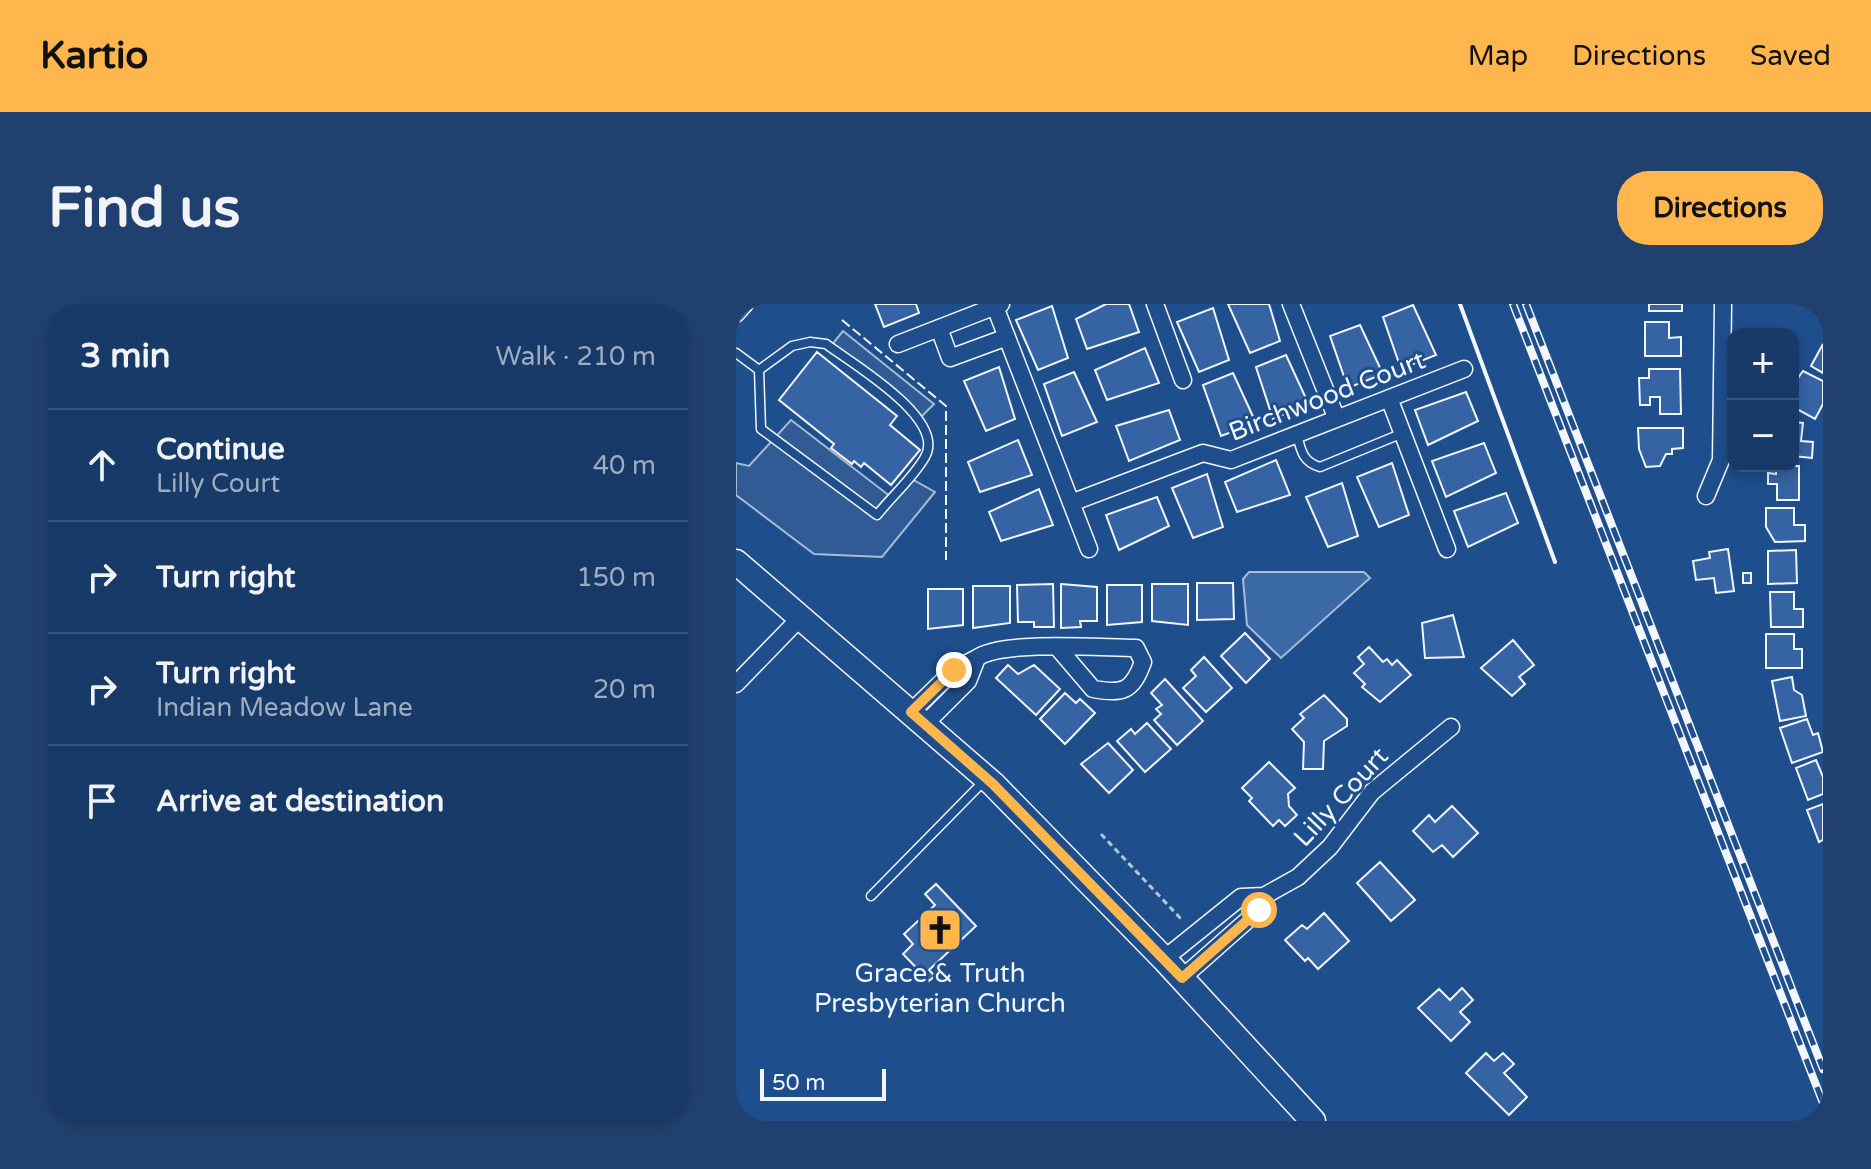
<!DOCTYPE html>
<html lang="en">
<head>
<meta charset="utf-8">
<style>
	body { margin:0; font-family:"Varela Round",sans-serif; background:#20416f; color:#f1f3f6 }
	.controls { position:absolute; right:24px; top:24px; display:grid; overflow:hidden; border-radius:16px; box-shadow:0 4px 12px #0003 }
	.controls button { width:72px; height:72px; display:grid; place-items:center; padding:0; border:0; border-bottom:2px solid #36547d; background:#173a69; color:#f1f3f6; font:40px sans-serif }
	.scale { position:absolute; left:24px; bottom:20px; width:126px; box-sizing:border-box; padding-left:8px; border:4px solid #f2f6ff; border-top:0; font-size:22px; line-height:28px; white-space:nowrap; color:#f2f6ff; -webkit-text-stroke:6px #1f4e8c; paint-order:stroke }
	.stop { position:absolute; width:24px; height:24px; margin:-18px; border:6px solid #ffb74d; border-radius:50%; background:#fff }
	.stop.end { background:#ffb74d; border-color:#fff; box-shadow:0 2px 8px #0008 }
	.list { margin:0; padding:0; list-style:none }
	h2 { display:flex; justify-content:space-between; align-items:center; height:104px; margin:0; padding:0 32px; font-size:34px }
	h2 small { font-size:26px; font-weight:400; color:#9eadc0 }
	.list li { display:grid; grid-template-columns:52px 1fr auto; gap:24px; align-items:center; box-sizing:border-box; height:112px; padding:0 32px; border-top:2px solid #36547d }
	.list b { display:block; font-size:30px; white-space:nowrap }
	.list p { margin:0; font-size:26px; white-space:nowrap; color:#9eadc0 }
	.list em { font-size:26px; font-style:normal; color:#9eadc0 }
	.icon { flex:none; width:44px; height:44px; fill:none; stroke:currentColor; stroke-width:2; stroke-linecap:round; stroke-linejoin:round }
	.map { position:relative; flex:none; width:1087px; height:817px; overflow:hidden; border-radius:32px }
	header { display:flex; align-items:center; gap:48px; box-sizing:border-box; height:112px; padding:0 40px; background:#ffb74d; color:#111 }
	header strong { font-size:38px }
	nav { display:flex; gap:44px; margin-inline-start:auto; font-size:28px }
	.intro { display:flex; align-items:center; justify-content:space-between; box-sizing:border-box; height:192px; padding:0 48px }
	h1 { margin:0; font-size:56px }
	.button { padding:20px 36px; border-radius:32px; background:#ffb74d; color:#111; font-size:28px; font-weight:700 }
	main { display:flex; gap:48px; padding:0 48px }
	aside { flex:1; background:#173a69; border-radius:32px; box-shadow:0 4px 12px #0003 }
	.map>svg:first-child { display:block }
	.parking { fill:#305b95; stroke:#a8bbd7; stroke-width:2 }
	.water { fill:#3b69a3; stroke:#a8bbd7; stroke-width:2 }
	.building { fill:#3563a3; stroke:#f2f6ff; stroke-width:2 }
	.lines { fill:none; stroke-linecap:round; stroke-linejoin:round }
	.lane-casing { stroke:#f2f6ff; stroke-width:11 }
	.street-casing { stroke:#f2f6ff; stroke-width:19 }
	.primary-casing { stroke:#f2f6ff; stroke-width:27 }
	.path { stroke:#b3c4dc; stroke-width:3; stroke-dasharray:6 4; stroke-linecap:butt }
	.lane { stroke:#1f4e8c; stroke-width:8 }
	.street { stroke:#1f4e8c; stroke-width:16 }
	.primary { stroke:#1f4e8c; stroke-width:24 }
	.rail-casing { stroke:#f2f6ff; stroke-width:8 }
	.rail { stroke:#1f4e8c; stroke-width:5; stroke-dasharray:15; stroke-linecap:butt }
	.fence { stroke:#f2f6ff; stroke-width:2; stroke-dasharray:10 4; stroke-linecap:butt }
	.wall { stroke:#f2f6ff; stroke-width:4 }
	.route { stroke:#ffb74d; stroke-width:10 }
	.labels { text-anchor:middle; dominant-baseline:central; stroke-width:6; stroke-linejoin:round; paint-order:stroke }
	.street-label { font-size:26px; fill:#f2f6ff; stroke:#1f4e8c }
	.poi-label { font-size:26px; fill:#f2f6ff; stroke:#1f4e8c }
</style>
</head>
<body>
<header>
<strong>Kartio</strong>
<nav><a>Map</a><a>Directions</a><a>Saved</a></nav>
</header>
<div class="intro"><h1>Find us</h1><a class="button">Directions</a></div>
<main>
<aside>
<h2>3 min<small>Walk · 210 m</small></h2>
<ul class="list">
<li><svg class="icon" aria-label="ahead" viewBox="0 0 24 24"><path d="M12 20V5M6 11l6-6 6 6"/></svg><div><b>Continue</b><p>Lilly Court</p></div><em>40 m</em></li>
<li><svg class="icon" aria-label="right" viewBox="0 0 24 24"><path d="M7 20v-9h11M14 6l5 5-5 5"/></svg><div><b>Turn right</b></div><em>150 m</em></li>
<li><svg class="icon" aria-label="right" viewBox="0 0 24 24"><path d="M7 20v-9h11M14 6l5 5-5 5"/></svg><div><b>Turn right</b><p>Indian Meadow Lane</p></div><em>20 m</em></li>
<li><svg class="icon" aria-label="arrive" viewBox="0 0 24 24"><path d="M6 21V4h12l-3 4 3 4H6"/></svg><div><b>Arrive at destination</b></div></li>
</ul>
</aside>
<div class="map">
<svg width="1087" height="817" viewBox="0 0 1087 817">
	<rect width="100%" height="100%" fill="#1f4e8c"/>
	<path class="parking" d="M107 27 198 100 183 115 94 43Z
		M55 116 155 193 172 173 199 188 146 253 78 250 0 191V159L13 162Z"/>
	<path class="water" d="M513 268H628L634 274 545 354 511 321 507 275Z"/>
	<path class="building" d="M139 0H180L183 9 148 23Z
		M370 0H393L403 28 351 45 340 15Z
		M492 0H533L544 37 514 49Z
		M913 0H946V7H913Z
		M677 1 700 51 665 65 647 13Z
		M316 2 332 54 302 66 280 16Z
		M477 4 493 56 463 68 441 18Z
		M909 18H933V34L945 33V52H909Z
		M624 21 647 70 612 84 594 32Z
		M1087 40V69L1075 62Z
		M409 44 423 79 371 96 359 66Z
		M81 48 161 112 154 121 184 146 155 181 128 159 125 163 118 157 116 160 95 144 98 140 43 96Z
		M550 51 573 101 537 115 520 63Z
		M263 63 279 115 250 127 228 77Z
		M913 65H944L945 110H924V93H914V101H904L903 74H913Z
		M1067 67 1087 77V100L1079 115 1057 103V81Z
		M338 68 361 118 326 132 308 80Z
		M497 69 520 119 485 132 467 81Z
		M730 88 742 117 692 141 679 106Z
		M433 106 444 136 393 157 380 122Z
		M1057 118 1067 119 1065 137 1077 138 1076 154 1057 152Z
		M902 124H947V144L936 145V150H930L924 162 910 163 903 145Z
		M282 136 296 171 244 188 232 158Z
		M748 139 760 169 710 193 696 157Z
		M540 156 554 191 501 208 489 178Z
		M656 159 673 211 643 223 621 173Z
		M1040 162H1063V196H1041V180H1032V169L1040 170Z
		M471 170 487 223 457 234 436 184Z
		M606 179 622 232 592 243 570 193Z
		M303 185 317 221 265 237 253 208Z
		M770 189 782 219 732 243 718 207Z
		M421 193 433 222 383 246 370 211Z
		M1030 204H1058V221H1069V237L1039 238 1030 223Z
		M992 245 998 287 980 289 978 274 960 276 957 257 974 254 973 248Z
		M1060 246 1061 279 1032 280V247Z
		M1007 269H1015V279H1007Z
		M461 279H497L498 315 461 316Z
		M317 280 318 323H298V318H282L281 281Z
		M325 280 361 283V317H344L345 323 325 324Z
		M416 280H452V321L416 317Z
		M371 281H406V318L371 321Z
		M237 282H274V319L237 324Z
		M192 285H227V321L192 325Z
		M1034 288H1058V305H1067V323H1035Z
		M717 311 728 353 689 354 686 319Z
		M509 329 534 355 510 379 485 352Z
		M1030 330H1058V345H1066V364H1030Z
		M777 336 798 361 783 373 789 380 776 392 745 364Z
		M633 343 647 358 651 355 656 361 661 356 675 371 644 398 626 383 629 380 618 369 628 360 622 353Z
		M468 353 496 384 470 408 447 384 460 372 455 366Z
		M272 361 282 370 298 361 324 385 300 411 260 374Z
		M1056 373 1058 386 1066 391 1070 412 1044 417 1036 377Z
		M429 375 467 417 441 441 418 416 425 410 420 405 426 401 415 389Z
		M329 389 340 399 344 395 359 409 329 440 304 415Z
		M588 391 611 415V422L588 437 587 465H567L568 438 556 425 568 414 564 410Z
		M1071 415 1077 431 1082 429 1087 448 1056 459 1044 424Z
		M411 419 435 445 409 468 381 437 395 425 399 430Z
		M372 439 397 466 373 489 345 460Z
		M1080 456 1087 473V490L1072 496 1060 464Z
		M533 458 559 484 552 490 553 502 561 511 549 522 543 516 537 522 513 497 516 494 506 484Z
		M1087 500V536L1083 538 1071 506Z
		M716 502 742 529 717 553 706 541 697 548 677 527 693 511 699 518Z
		M644 558 679 596 655 617 621 579Z
		M200 580 240 622 193 666 199 672 193 677 167 650 177 640 168 630 199 601 189 590Z
		M588 609 613 637 582 665 572 654 569 657 549 636 566 621 571 625Z
		M726 684 737 696 724 708 734 718 715 737 682 704 703 685 714 696Z
		M750 749 758 757 767 749 778 760 768 769 791 793 773 811 730 769Z"/>
	<g class="lines">
		<g class="lane-casing">
			<path id="lane" d="M74 38 90 40C117 60 211 115 189 153 177 174 156 192 141 211L25 125 23 66 56 42Z
				M0 49 23 66
				M561 131C565 147 567 158 584 163L667 129
				M135 592 250 475"/>
		</g>
		<g class="street-casing">
			<path id="street" d="M258 0 353 245
				M419 0 447 76
				M555 0 600 113
				M0 10 9 0
				M203 24 214 54 271 33
				M162 40 265 0
				M653 94 711 245
				M970 192 985 156 987 0
				M335 199 467 149 495 156 728 65
				M241 354C265 336 365 344 400 344L407 358C396 388 387 390 357 385L322 344
				M0 380 64 314
				M175 408 218 366 241 354 232 377 189 420
				M428 655 505 593 528 592 562 573 594 543 636 488 715 423
				M446 674 523 606 528 592"/>
		</g>
		<g class="primary-casing">
			<path id="primary" d="M0 258 257 480 428 655 577 817"/>
		</g>
		<path class="path" d="M365 530 447 617"/>
		<use href="#lane" class="lane"/>
		<use href="#street" class="street"/>
		<use href="#primary" class="primary"/>
		<g class="rail-casing">
			<path id="rail" d="M777 0 1087 799
				M790 0 1087 765"/>
		</g>
		<use href="#rail" class="rail"/>
		<path class="fence" d="M106 16 210 102V256"/>
		<path class="wall" d="M724 0 819 258"/>
	</g>
	<g class="lines">
		<path class="route" d="M218 366 175 408 257 480 446 674 523 606"/>
	</g>
	<defs>
		<g id="church-square" transform="scale(2.3)"><rect x="-9" y="-9" width="18" height="18" rx="4" fill="#ffb74d" stroke="#1f4e8c"/><path d="M-1.2-6h2.4v3.5h3.3v2.4h-3.3V6h-2.4V-.1h-3.3v-2.4h3.3Z" fill="#111"/></g>
	</defs>
	<g fill-rule="evenodd">
		<use href="#church-square" x="204" y="626"/>
	</g>
	<g class="labels">
		<g class="street-label">
			<text transform="translate(591 92) rotate(-21)">Birchwood Court</text>
			<text transform="translate(605 493) rotate(-47)">Lilly Court</text>
		</g>
		<g class="poi-label">
			<text x="204" y="669">Grace &amp; Truth<tspan x="204" dy="30">Presbyterian Church</tspan></text>
		</g>
	</g>
</svg>
<div class="controls">
<button>+</button>
<button>−</button>
</div>
<div class="scale">50 m</div>
<div class="stop" style="left:523px;top:606px"></div>
<div class="stop end" style="left:218px;top:366px"></div>
</div>
</main>
</body>
</html>
